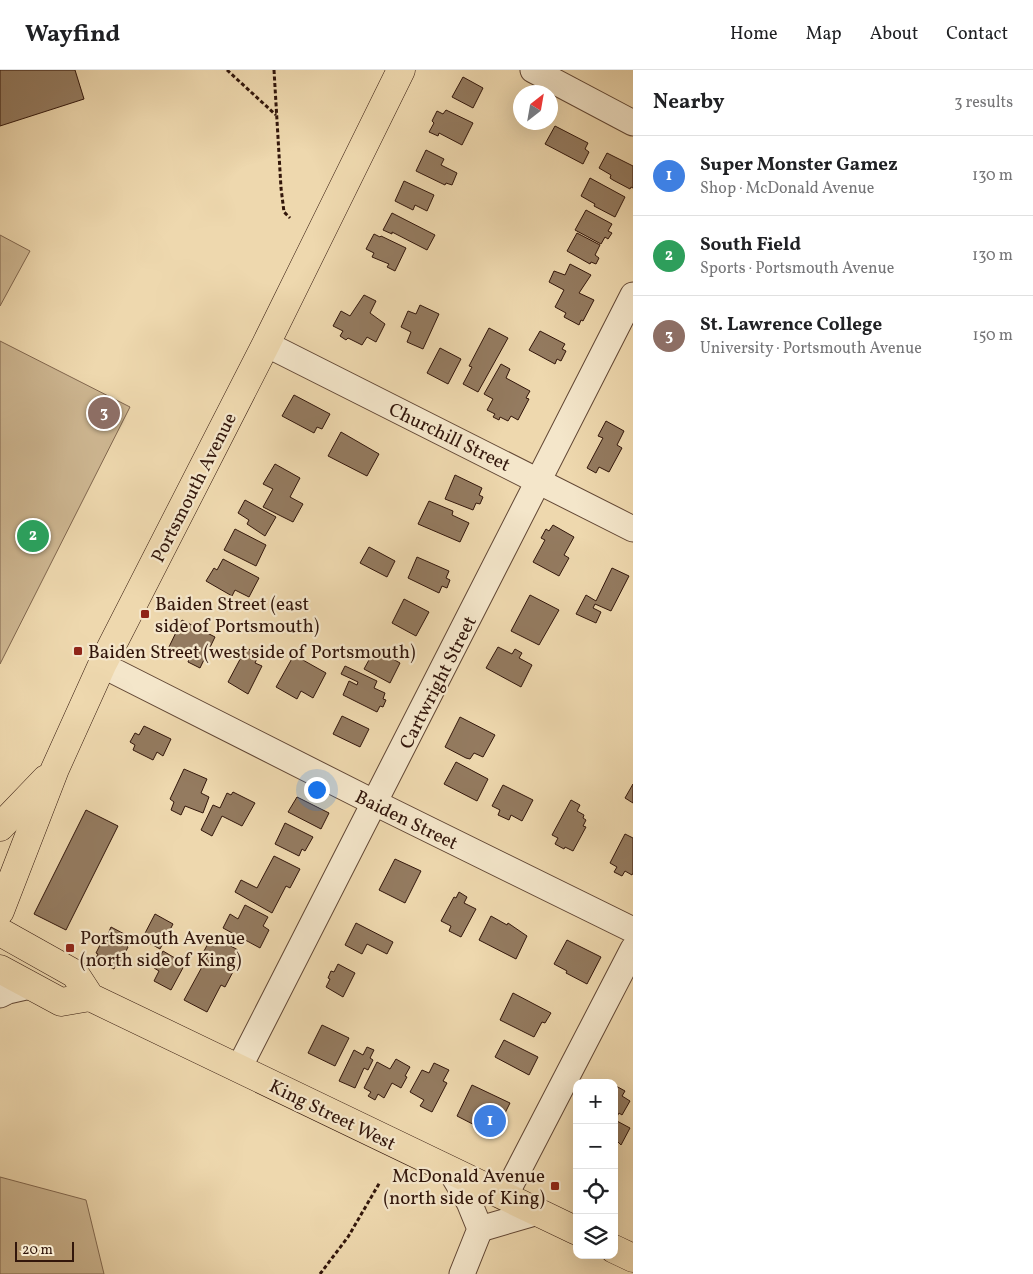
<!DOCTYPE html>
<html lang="en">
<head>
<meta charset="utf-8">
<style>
  :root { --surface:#fff; --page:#f6f6f6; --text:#202124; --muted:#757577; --line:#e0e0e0; --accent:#7c3aed }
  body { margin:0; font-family:Vollkorn,serif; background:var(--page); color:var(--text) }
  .controls { position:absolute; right:15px; bottom:15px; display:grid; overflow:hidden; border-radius:10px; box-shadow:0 5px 20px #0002 }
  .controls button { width:45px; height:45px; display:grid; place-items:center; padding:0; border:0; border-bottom:1px solid var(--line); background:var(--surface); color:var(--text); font:25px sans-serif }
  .compass { position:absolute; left:513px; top:15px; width:45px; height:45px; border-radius:50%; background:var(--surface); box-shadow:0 5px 20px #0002; rotate:31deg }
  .scale { position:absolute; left:15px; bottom:12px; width:59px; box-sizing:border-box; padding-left:5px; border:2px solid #32160b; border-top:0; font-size:14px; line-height:18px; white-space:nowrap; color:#32160b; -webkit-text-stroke:4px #f4e6ca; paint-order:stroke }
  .you { position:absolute; left:316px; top:719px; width:18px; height:18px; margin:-12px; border:4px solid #fff; border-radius:50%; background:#1a73e8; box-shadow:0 0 0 8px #1a73e833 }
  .badge { display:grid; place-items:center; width:32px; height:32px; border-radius:50%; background:var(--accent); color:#fff; font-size:16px; font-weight:700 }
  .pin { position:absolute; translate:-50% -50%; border:2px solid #fff; box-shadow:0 1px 5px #0006 }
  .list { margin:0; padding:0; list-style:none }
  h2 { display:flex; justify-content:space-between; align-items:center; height:65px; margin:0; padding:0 20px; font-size:21px }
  h2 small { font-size:16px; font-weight:400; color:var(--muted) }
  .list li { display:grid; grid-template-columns:32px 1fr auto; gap:15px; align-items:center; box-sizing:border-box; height:80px; padding:0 20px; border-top:1px solid var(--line) }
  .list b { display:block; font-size:19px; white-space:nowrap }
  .list p { margin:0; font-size:16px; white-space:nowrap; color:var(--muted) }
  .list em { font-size:16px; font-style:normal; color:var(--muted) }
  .icon { flex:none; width:28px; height:28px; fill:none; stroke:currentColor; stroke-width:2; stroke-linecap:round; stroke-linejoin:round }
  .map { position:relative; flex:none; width:633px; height:1204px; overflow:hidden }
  header { display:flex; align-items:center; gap:30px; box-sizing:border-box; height:70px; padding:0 25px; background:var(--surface); border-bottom:1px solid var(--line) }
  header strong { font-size:24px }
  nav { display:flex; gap:28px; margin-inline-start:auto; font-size:18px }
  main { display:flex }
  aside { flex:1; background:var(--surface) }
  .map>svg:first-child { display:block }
  .green { fill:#ceb792; stroke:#80664e }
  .building { fill:#947b60; stroke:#32160b }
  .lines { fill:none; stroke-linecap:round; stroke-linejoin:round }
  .minor-casing { stroke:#614634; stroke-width:27 }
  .major-casing { stroke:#32160b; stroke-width:29 }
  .path { stroke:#32160b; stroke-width:3; stroke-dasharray:4 2.5; stroke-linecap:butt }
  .minor { stroke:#f4e6ca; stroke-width:25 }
  .major { stroke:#eed8ae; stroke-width:28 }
  .poi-dot { fill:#8f2418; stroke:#f4e6ca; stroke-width:2 }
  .labels { text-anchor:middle; stroke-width:4.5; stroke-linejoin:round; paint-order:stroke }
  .street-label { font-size:19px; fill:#32160b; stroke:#f4e6ca }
  .poi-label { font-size:19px; fill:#32160b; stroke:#f4e6ca; text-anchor:start }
</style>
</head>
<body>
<header>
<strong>Wayfind</strong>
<nav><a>Home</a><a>Map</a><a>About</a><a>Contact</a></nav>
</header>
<main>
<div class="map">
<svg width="633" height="1204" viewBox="0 0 633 1204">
  <rect width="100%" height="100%" fill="#eed8ae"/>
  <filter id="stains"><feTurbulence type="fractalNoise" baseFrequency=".004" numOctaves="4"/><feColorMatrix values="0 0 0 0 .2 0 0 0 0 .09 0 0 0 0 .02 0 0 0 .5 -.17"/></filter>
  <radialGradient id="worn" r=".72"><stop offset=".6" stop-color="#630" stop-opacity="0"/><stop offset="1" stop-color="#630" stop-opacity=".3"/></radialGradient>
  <g class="green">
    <path d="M0,165L30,181L0,236Z"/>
    <path d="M0,271L130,337L0,594Z"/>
    <path d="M0,1107L86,1130L104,1204H0Z"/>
  </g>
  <g class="building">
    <path d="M0,0H75L84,29L0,56Z"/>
    <path d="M463,7L483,18L473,38L452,27Z"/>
    <path d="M446,40L473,53L462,75L439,63L438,66L429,62L434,53L432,51L437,41L443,44Z"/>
    <path d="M555,56L588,73L585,79L589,82L583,94L545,74Z"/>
    <path d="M426,80L444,89L441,95L457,103L452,115L446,113L445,115L416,101Z"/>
    <path d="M607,83L633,96V118L631,117L630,119L613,110L610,108L611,105L599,98Z"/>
    <path d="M590,108L625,127L615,147L594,136L595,134L581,126Z"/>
    <path d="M404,111L434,125L427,141L415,135L413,140L395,131Z"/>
    <path d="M586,140L612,154L608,161L612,163L608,169L605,167L601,174L575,160Z"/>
    <path d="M392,143L435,165L427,180L392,162V164L383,160Z"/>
    <path d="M577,163L600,175L595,185L599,188L596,194L591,192L590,194L567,181Z"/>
    <path d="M374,164L380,167L381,166L406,178L395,201L387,197L389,194L372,187L374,183L366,179Z"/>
    <path d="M570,194L591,205L579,223L594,230L583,251L581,250L579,255L564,247L566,243L555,237L564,220L549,212L554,201L565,205Z"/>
    <path d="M364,225L376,231L370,243L385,254L376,272L367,267L362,275L348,268L346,270L340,266L343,261L333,256L341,241L350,246Z"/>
    <path d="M420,235L439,244L423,279L407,272L411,262L401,257L408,241L416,244Z"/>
    <path d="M489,258L508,268L478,322L463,314L472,297L469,296Z"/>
    <path d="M540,261L565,274L562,279L566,281L561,291L557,289L555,294L529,280Z"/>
    <path d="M440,278L461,289L448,314L427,303Z"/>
    <path d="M501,294L510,299L506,308L530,321L526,328L529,329L518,350L511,346L508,351L500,347L499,350L493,347L495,344L487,340L493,329L484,324Z"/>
    <path d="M294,325L330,344L322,359L317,357L314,363L282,346Z"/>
    <path d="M606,351L624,361L617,375L622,378L609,402L599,397L596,403L587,398L603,368L598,366Z"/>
    <path d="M341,362L379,384L367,406L328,386Z"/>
    <path d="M275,394L300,408L290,427L303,434L293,452L263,437L273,419L263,414Z"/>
    <path d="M455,405L482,418L479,425L483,427L480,434L476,433L473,440L445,429Z"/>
    <path d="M245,430L276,447L265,466L247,454L249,450L238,443Z"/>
    <path d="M429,431L453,441L452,445L469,453L460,472L418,454Z"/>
    <path d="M553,455L574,467L564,485L569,488L559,506L533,492L545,470L541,468L546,459L549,461Z"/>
    <path d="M235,459L266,475L256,496L224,480Z"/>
    <path d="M369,477L395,491L387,507L360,493Z"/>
    <path d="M417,487L449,501L446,508L450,510L447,518L442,516L439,523L408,508Z"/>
    <path d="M223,489L259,508L249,527L235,520L232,526L206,511L214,498L217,500Z"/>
    <path d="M612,498L629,506L611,541L595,534L593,538L601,542L596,553L576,544L586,525L596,531Z"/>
    <path d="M530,525L559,540L539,575L511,561Z"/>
    <path d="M404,529L429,542L416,566L392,553Z"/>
    <path d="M182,550L215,567L200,598L188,592L189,589L168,579Z"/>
    <path d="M498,577L512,584L515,579L522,583L519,588L532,595L521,617L486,598Z"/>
    <path d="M246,578L259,584L255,593L262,596L248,624L228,612Z"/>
    <path d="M375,579L400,593L390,613L364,599Z"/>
    <path d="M294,585L326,603L313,628L301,621L297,629L276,617Z"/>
    <path d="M345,596L377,611L374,618L385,623L383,629L386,630L383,637L380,636L377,642L343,625L349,611L357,615L358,612L341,604Z"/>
    <path d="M342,646L369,659L360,677L333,664Z"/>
    <path d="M460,647L495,665L483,687L474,683L470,689L466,688L445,677Z"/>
    <path d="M144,656L171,669L163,686L157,682L153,690L133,680L135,675L130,672L135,663L139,665Z"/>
    <path d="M456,692L488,709L477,731L444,714Z"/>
    <path d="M184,699L207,709L201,723L209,727L203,743L185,736L181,745L171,740L174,732L170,729Z"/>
    <path d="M633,714V733L625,728Z"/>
    <path d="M503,715L533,730L522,751L511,745L509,750L498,745L500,740L492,736Z"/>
    <path d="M233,722L255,733L242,756L222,746L212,766L201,760L213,735L220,738L227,723L231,725Z"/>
    <path d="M297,727L329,743L321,759L288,742Z"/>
    <path d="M571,730L580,735L577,741L584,745L583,748L586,750L583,756L586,757L573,781L565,777L564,779L555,774L558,768L552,765Z"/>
    <path d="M86,740L118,756L66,860L34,844Z"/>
    <path d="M285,753L313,767L305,781L302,779L299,786L275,774Z"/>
    <path d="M625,764L633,768V803L632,805L625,801L622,806L614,802L617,797L610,793Z"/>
    <path d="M274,786L300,799L290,818L286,816L272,843L235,822L241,810L257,818Z"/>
    <path d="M395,789L421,801L405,833L379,820Z"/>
    <path d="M459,822L467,827L464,833L476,839L461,867L449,861L451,856L441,851L454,827L456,828Z"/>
    <path d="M245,835L268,847L263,856L269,860L260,878L223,858L230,844L238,849Z"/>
    <path d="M155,844L173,854L160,879L142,869Z"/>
    <path d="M491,846L507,855L508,853L527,866L516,889L479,870Z"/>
    <path d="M356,853L393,872L387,884L367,874L362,884L345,875Z"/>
    <path d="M111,857L130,867L126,875L128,877L119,895L116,894L114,899L95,890L98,884L96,883L105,865L107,866Z"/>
    <path d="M212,866L238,880L231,893L236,896L225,917L221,915L207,942L184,930L209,884L204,881Z"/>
    <path d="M567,870L601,887L587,914L566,903L567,901L554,894Z"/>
    <path d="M163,881L185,894L171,920L154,911L159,901L154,898Z"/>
    <path d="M338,894L355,903L343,927L326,917L330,909L328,908L331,901L334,902Z"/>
    <path d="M513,923L551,943L545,953L542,952L534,967L500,950Z"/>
    <path d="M322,955L349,968L335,996L308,983Z"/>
    <path d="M504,970L538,987L529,1005L495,987Z"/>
    <path d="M367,977L374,980L370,988L373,990L368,1000L364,998L355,1018L339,1011L354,980L363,985Z"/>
    <path d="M396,989L410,997L405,1006L407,1007L401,1018L392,1013L384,1028L378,1024L375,1030L368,1026L371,1022L364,1018L377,992L390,999Z"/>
    <path d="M434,993L449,1000L443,1011L447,1013L432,1042L420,1036L424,1030L410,1022L422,1000L429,1003Z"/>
    <path d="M472,1015L510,1033L494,1065L457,1046Z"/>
    <path d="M616,1016L625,1021L622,1026L630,1031L622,1045L619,1043L615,1050L630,1058L621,1075L618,1072L614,1079V1020Z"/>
  </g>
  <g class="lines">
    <g class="minor-casing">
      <g id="minor">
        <path d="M533,0L633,53"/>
        <path d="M266,274L633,459"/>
        <path d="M102,595L375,733L633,860"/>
        <path d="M0,925L8,921L30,916"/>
        <path d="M239,998L633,225"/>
        <path d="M450,1100L469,1132L480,1159L462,1204"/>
        <path d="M505,1126L633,879"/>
        <path d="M480,1159L538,1142"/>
      </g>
    </g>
    <g class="major-casing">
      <g id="major">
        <path d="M0,757L46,709"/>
        <path d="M0,841L55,699L102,595L266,274L401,0"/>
        <path d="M0,862L75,904L90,927L577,1161"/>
        <path d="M0,899L61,932L90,927"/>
        <path d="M614,1179L633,1188"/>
      </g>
    </g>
    <g class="path">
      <path d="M227,0L276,45"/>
      <path d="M274,0L281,118L284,142L290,148"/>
      <path d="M320,1204L348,1167L380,1112"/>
    </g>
    <use href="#minor" class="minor"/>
    <use href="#major" class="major"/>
  </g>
  <g class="poi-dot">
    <rect x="140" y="539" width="10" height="10" rx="2.5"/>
    <rect x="73" y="576" width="10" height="10" rx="2.5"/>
    <rect x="65" y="873" width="10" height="10" rx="2.5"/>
    <rect x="550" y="1111" width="10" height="10" rx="2.5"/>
  </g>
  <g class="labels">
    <g class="street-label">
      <text transform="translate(450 366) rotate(26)" y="7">Churchill Street</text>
      <text transform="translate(193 417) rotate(-63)" y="7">Portsmouth Avenue</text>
      <text transform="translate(437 612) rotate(-63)" y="7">Cartwright Street</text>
      <text transform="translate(407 749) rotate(26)" y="7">Baiden Street</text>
      <text transform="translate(333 1044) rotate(26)" y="7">King Street West</text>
    </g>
    <g class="poi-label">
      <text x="155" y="540">Baiden Street (east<tspan x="155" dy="22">side of Portsmouth)</tspan></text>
      <text x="88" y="588">Baiden Street (west side of Portsmouth)</text>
      <text x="80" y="874">Portsmouth Avenue<tspan x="80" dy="22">(north side of King)</tspan></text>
      <text x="545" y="1112" text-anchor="end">McDonald Avenue<tspan x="545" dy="22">(north side of King)</tspan></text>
    </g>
  </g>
  <rect width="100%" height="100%" filter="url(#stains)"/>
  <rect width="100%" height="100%" fill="url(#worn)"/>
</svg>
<div class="controls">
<button>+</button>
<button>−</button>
<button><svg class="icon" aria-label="locate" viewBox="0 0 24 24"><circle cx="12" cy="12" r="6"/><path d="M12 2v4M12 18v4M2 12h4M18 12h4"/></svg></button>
<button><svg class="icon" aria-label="layers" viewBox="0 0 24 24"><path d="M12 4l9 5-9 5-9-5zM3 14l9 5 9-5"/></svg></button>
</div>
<svg class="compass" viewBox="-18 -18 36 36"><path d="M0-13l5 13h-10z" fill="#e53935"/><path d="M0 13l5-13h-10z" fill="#757577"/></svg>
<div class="scale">20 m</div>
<div class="you"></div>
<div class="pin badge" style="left:490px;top:1051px;background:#3f7fe0">1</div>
<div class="pin badge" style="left:33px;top:466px;background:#2e9e5b">2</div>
<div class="pin badge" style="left:104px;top:343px;background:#8d6e63">3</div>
</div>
<aside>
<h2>Nearby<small>3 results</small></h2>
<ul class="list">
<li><span class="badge" style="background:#3f7fe0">1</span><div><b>Super Monster Gamez</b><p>Shop · McDonald Avenue</p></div><em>130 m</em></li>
<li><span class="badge" style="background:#2e9e5b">2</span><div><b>South Field</b><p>Sports · Portsmouth Avenue</p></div><em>130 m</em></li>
<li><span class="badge" style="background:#8d6e63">3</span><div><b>St. Lawrence College</b><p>University · Portsmouth Avenue</p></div><em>150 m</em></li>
</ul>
</aside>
</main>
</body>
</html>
